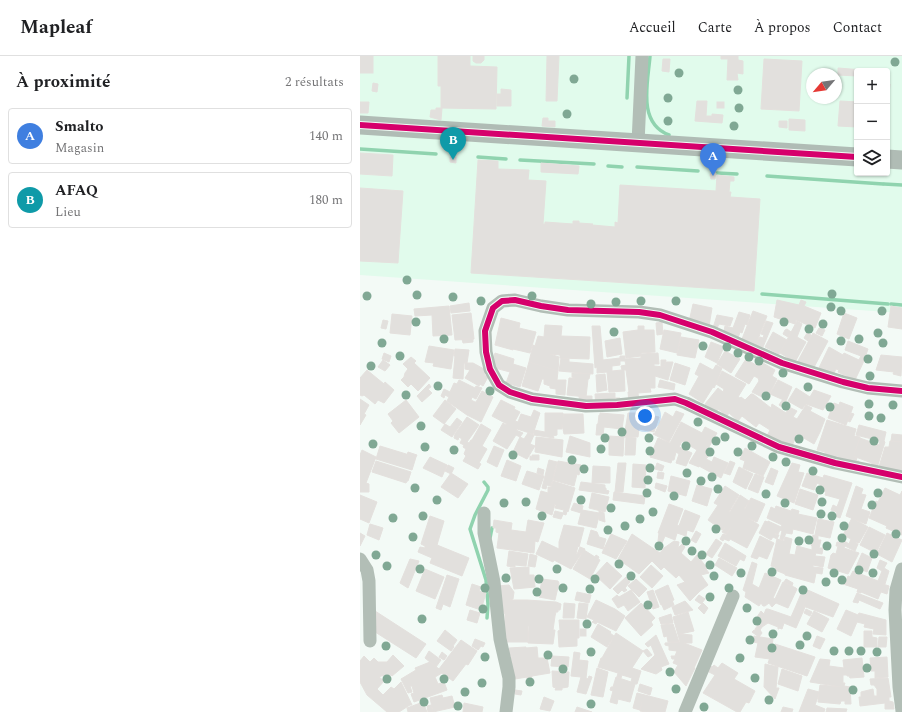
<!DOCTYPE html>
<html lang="fr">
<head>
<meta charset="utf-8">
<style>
  :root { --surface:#fff; --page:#f2f2f2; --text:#202124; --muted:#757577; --line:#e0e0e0; --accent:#5e6862 }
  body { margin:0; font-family:Spectral,serif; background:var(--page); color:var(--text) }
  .controls { position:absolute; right:12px; top:12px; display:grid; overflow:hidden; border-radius:4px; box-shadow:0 1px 3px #0004 }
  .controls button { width:36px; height:36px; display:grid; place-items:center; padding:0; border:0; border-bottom:1px solid var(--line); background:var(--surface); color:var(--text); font:20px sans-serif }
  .compass { position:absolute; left:446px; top:12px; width:36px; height:36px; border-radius:50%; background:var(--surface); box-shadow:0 1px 3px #0004; rotate:241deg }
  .you { position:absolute; left:285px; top:360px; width:14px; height:14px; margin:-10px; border:3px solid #fff; border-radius:50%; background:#1a73e8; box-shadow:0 0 0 6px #1a73e833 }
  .badge { display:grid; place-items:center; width:26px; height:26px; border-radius:50%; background:var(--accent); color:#fff; font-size:13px; font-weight:700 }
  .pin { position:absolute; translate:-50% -33px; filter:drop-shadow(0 1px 2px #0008) }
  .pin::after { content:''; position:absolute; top:21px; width:14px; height:12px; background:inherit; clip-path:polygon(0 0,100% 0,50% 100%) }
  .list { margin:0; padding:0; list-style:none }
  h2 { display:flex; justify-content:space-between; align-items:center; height:52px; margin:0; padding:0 16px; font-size:17px }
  h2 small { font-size:13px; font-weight:400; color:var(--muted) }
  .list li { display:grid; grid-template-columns:26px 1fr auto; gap:12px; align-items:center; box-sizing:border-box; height:56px; margin:0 8px 8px; padding:0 8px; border:1px solid var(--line); border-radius:4px }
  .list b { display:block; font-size:15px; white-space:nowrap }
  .list p { margin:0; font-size:13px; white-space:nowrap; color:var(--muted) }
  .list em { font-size:13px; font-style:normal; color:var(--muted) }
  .icon { flex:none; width:22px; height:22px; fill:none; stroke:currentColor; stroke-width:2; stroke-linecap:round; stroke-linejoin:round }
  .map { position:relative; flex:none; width:542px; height:656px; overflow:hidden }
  header { display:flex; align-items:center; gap:24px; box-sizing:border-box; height:56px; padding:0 20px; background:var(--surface); border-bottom:1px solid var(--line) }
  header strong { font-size:19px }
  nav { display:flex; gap:22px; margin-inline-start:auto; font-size:14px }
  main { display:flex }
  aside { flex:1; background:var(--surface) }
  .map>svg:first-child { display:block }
  .built { fill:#e1fbec; fill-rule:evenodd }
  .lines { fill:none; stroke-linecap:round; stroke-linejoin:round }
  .stream { stroke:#90d3af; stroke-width:3.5 }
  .building { fill:#e2e0dd; stroke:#e4e0dd }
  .street { stroke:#b2beb6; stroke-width:13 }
  .secondary { stroke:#b0bcb5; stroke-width:19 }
  .cycleway-casing { stroke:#f0fdf5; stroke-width:8 }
  .cycleway { stroke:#d6006c; stroke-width:6 }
  .tree { fill:#80a894 }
</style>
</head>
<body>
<header>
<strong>Mapleaf</strong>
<nav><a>Accueil</a><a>Carte</a><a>À propos</a><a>Contact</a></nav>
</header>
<main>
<aside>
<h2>À proximité<small>2 résultats</small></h2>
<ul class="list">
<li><span class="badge" style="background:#3f7fe0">A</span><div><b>Smalto</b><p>Magasin</p></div><em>140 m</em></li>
<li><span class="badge" style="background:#0f9aa8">B</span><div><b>AFAQ</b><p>Lieu</p></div><em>180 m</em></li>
</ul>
</aside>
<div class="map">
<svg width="542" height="656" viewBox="0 0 542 656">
  <rect width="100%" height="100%" fill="#f3faf6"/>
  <path class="built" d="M0,0H542V257L0,219ZM497,15H527V117H497ZM452,18H476V42H452Z"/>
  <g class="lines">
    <g class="stream">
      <path d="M290,0C288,26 277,67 309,79"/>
      <path d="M267,42L269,0"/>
      <path d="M0,93L76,98"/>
      <path d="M118,101L146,103"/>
      <path d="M160,104L234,108"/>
      <path d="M248,110L262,111"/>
      <path d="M277,111L338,115"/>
      <path d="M357,117L377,118"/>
      <path d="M407,120L523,128"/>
      <path d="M524,128L542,129"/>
      <path d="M402,238L528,248"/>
      <path d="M531,248L542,249"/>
      <path d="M124,426L128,431V434L115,459L110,473L126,524L128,548L127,562"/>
      <path d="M130,482L132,472"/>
    </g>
  </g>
  <g class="building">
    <rect x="0" y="0" width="13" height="17"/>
    <path d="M78,0H110V10L137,11L136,53L81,52V30H78Z"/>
    <path d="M113,0H124V4L121,7H116L113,5Z"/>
    <path d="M187,0H199L197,45H186Z"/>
    <path d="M361,0H378V4L383,5V18L377,17L378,24H367L368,3H361Z"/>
    <path d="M303,3H310L309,16L302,15Z"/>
    <path d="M404,3L442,5L439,55L401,53Z"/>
    <path d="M478,12L503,14V15H497V20L478,19Z"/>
    <path d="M13,27L18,28L17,36L12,35Z"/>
    <path d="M527,27L530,28L528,50L527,49Z"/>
    <path d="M141,33L151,34V50H137V38H141Z"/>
    <path d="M337,45H347L346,60H352V58L363,59L362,67L335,65Z"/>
    <path d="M480,45L497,46V71L478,70Z"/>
    <path d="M0,46H9L8,57H0Z"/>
    <rect x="357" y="46" width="7" height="6"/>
    <path d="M76,52H82L81,64L70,61L71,54H76Z"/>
    <path d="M183,62H188V65H195V71L182,70Z"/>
    <path d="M429,63L445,64V75L429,74Z"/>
    <path d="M419,65H427V72L419,71Z"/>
    <path d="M0,97L33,99L32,120L0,118Z"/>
    <path d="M90,101H96V107L90,106Z"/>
    <path d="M118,104L138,105V113L169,114L168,124L186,125L183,168H185V166L213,168V165H219V167L233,168L232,169L255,171V166L258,167L260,129L356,135L357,119L374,121V125H370L369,136H371L370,141L400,143L394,235L111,217Z"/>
    <path d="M181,107L219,110L218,118L181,116Z"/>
    <path d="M351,117H356L355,123H351L350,119Z"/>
    <path d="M0,132L43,135L38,207L0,205Z"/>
    <path d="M417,244L439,249L441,244L446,246L444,250L461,257L455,272L436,264L435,268L414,261Z"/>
    <path d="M109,247L110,255L91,257L90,250Z"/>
    <path d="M333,248L352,252L349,270L329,266Z"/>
    <path d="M89,250L92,279L73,280L72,259L55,260L54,253Z"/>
    <path d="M531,250L542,252V273L528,271Z"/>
    <path d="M393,255L407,260L397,286L400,281L403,282L404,279L401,278L406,265L413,267L403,291L382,283Z"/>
    <path d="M379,256L390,259L387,269L385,268L382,277L380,276L378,282L364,275L365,270L373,272Z"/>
    <path d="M111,257L114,283L95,284L92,259Z"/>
    <path d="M484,257L497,262L489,283L477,278Z"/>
    <path d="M32,258L52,260L50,279L30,277Z"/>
    <path d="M357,259L373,262L370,270L359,268L356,274L353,272Z"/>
    <path d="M141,262L160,267L159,272L176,276L170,297L153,293V294L135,289Z"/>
    <path d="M23,264L28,265L26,273L21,272Z"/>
    <path d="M437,265L442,268L437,281L446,286L435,306L420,297Z"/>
    <path d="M302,266L303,278L297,279L296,267Z"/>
    <path d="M185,269L202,270L201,280L230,281L229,303L200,302V299L190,298L199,301L198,315L169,306L173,289L175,290L178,280L184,281Z"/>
    <path d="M232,270H240L243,304L260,302V309L252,310V315L262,314L261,310L266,309L265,305H260V300H265V303L281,302V298L298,297L299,308H294V310L304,311L306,306H313L308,324L295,320V332H290L291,336L278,337L279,345L269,346L268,336H269L266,314H264L265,335L249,336L247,316L237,317V311L235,312Z"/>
    <path d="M278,270H284V274H294L295,296L281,297V300L266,302L263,276L278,274Z"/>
    <path d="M459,272L465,274L462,280L456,277Z"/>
    <path d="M427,273L431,276L428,281L423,278L425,274Z"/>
    <path d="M304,274L321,277L317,297L300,293Z"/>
    <path d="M413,276L427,284L419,298L405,291Z"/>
    <path d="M447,277L451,279L448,285L444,282Z"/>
    <path d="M453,277L468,285L453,313L438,305Z"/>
    <path d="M321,281L339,284L335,302L317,299Z"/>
    <path d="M260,282L262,298L247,301L245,285Z"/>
    <path d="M102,283H113V286L103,287Z"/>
    <path d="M488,285L508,293L503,307L495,324L478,316L479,314L476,313L472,321L458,314L469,291L483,299L484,297L499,304L501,300L485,294Z"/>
    <path d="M351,286L364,291L357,307L345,301Z"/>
    <path d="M69,290L94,294L91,313L73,310L74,307L65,306Z"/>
    <path d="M95,293L109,294L107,307H104L103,323L93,322L95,300H94Z"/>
    <path d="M365,295L380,303L371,317L357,308Z"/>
    <path d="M24,297L31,300L29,306L22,303Z"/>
    <path d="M135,297L154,303L153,308L166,312L160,331L146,327L150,316L131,311Z"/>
    <path d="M521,299L542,301L541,320L533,318L534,316L516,314Z"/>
    <path d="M51,301L56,305L54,307L70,322L58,335L51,328L48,331L41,324L44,321L45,317L48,313L43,308Z"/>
    <path d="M201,302L209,303V306L233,308V318L199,315Z"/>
    <path d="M386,303L396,309L398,306L402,309L403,307L415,314L412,320L417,323L410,337L405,335L402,341L392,336L399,325L398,322L394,320L389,328L375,320Z"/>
    <path d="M23,304L30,309L25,315L18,311Z"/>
    <path d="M301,304H306L304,311L301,310Z"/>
    <path d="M169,306L198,315L197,324H206L205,339L196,338V333L190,332V330L184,328V323H182L178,335L162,330Z"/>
    <path d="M105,307H113L124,313L123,314L126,316L124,319L128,321L123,330L120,328L119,330L105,322L110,314L105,313Z"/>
    <path d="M315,307L330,312L325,329L310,324Z"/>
    <path d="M340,307L353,314L356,309L362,312L355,330L354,332L353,331L343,347L329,338L339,320L335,318Z"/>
    <path d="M7,314L24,328L25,326L34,334L24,347L18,344L15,348L4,339L2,340L0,339V322Z"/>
    <path d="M362,315L386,328L378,341L380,342L381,341L385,344L391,338H393L411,352L412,348L426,357L429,351L437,355L433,361L437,363L446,349L452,352L450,355L465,363L460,376L454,388L437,378L432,390L407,380L410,374L399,367L396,371L382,360L378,365L369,357L367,360L358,353L354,359L350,352L345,348L358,332L363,336L364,333L356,328Z"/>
    <path d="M212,317L230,318L229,323H228L226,341L207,339L209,322H215L212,321Z"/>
    <path d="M245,318L247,334L237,336L236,319Z"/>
    <path d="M99,324L115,332L116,330L122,332L116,343L112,341L111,344L115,346H116L122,335L133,341L121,366L107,359L87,345L89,341L85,339L84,342L81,340L84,333L90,336L94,327L97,328Z"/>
    <path d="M300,324L315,328L314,334L298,331Z"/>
    <path d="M418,324L432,331L426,345L410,338Z"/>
    <path d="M69,328L71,331L68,333L72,337L62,346L57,340Z"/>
    <path d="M436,332L450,341L454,334L471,340L463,354L446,348L442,353L428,345Z"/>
    <path d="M255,337V342H260V347L236,350L235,338Z"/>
    <path d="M219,340H232V348L220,349Z"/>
    <path d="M0,343L9,349L4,358L6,359L0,369Z"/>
    <path d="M423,343L426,345L422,351L419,349Z"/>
    <path d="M46,344L59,361L39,377L31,367L33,365L28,358Z"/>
    <path d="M85,344L96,353L84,368L73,360Z"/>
    <path d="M141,344L155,351L154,353L160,356L155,365L158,366L161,358L171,361L174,354L180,357L173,378L157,373L156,374L163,377L160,381L156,379L147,393L133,385L143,367L146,369L147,368L132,360Z"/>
    <path d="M480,346L493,351L486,369L468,362L474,347L479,349Z"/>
    <path d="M316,355L324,358L309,386L293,378L295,377L305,356L313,361Z"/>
    <path d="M185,357H203L204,361V358H223L224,377L204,378L202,368V373H197V379L193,380L194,382L174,379V374L185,376Z"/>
    <path d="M240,357L264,359L262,373L244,371L243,379H236L237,368H238L239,359H240Z"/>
    <path d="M268,357H280L299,361L294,376L279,373L278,381H264Z"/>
    <path d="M491,357L494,358L490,366L488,365Z"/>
    <path d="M107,361L119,369L107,386L109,387L111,384H112L121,368L131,374L122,390L127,393L119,407L121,408L118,413L103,405L106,400L104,398L106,393L103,391L104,389L100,387L102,383L99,381L98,384L94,382L95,378Z"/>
    <path d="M97,362L102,366L92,381L81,374L85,368L90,371Z"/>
    <path d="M467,364L496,373L494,380L500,381L494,398L500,382L519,389L520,385L496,379L499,369L526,376L524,385L525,386L517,412L511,410L512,407L493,400L497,402L496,405H499L497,412L465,397V396L457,394Z"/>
    <path d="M321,366L342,377L345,371L357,377L345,398L349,400L346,403L352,406L354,401L368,407L361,422L339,410V411L329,407L337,394L322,385L319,391L332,397L326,410L316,407L319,398L316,396L314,404H312L311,407L290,401L298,382L310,387Z"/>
    <path d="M168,377L174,379L170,388L175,390L167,403L153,396L160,381L164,383Z"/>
    <path d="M532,378L542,379V386L531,385Z"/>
    <path d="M210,380L230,387V401L206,396Z"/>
    <path d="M249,380L264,381L263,400L249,399Z"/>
    <path d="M176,381L203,384L202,401L175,396Z"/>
    <path d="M266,381L276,382L275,399H265Z"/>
    <path d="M530,385L542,386V420L518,414L525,391H529Z"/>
    <path d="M20,390L56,401L52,414L16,403Z"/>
    <path d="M134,390L144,394L137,411L127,406Z"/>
    <path d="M385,392L410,406L403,420L383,412L385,405L380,403Z"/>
    <path d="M2,394L16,401L6,427L9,428V436H0V399Z"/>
    <path d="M48,396L57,399L56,401L47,399Z"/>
    <path d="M172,399H179V404H170V400L172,401Z"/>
    <path d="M70,401L87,409L82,421L63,412Z"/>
    <path d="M147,404L161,410L156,425L141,420Z"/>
    <path d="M189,404L197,406L191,430L187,429L186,433L182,432Z"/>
    <path d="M16,405L51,416L48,425H47L46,427L12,416Z"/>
    <path d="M198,405L221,409L219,419L217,418L214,430L193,424Z"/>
    <path d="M370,405L375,407L370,419L364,417Z"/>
    <path d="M258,407H266L263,436H255Z"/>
    <path d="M297,407L304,410L302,415L295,413Z"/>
    <path d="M432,407L440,409L438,416L444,417L434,447L417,440Z"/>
    <path d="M273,408L286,409L285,432L272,431Z"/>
    <path d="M88,409L94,412L91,418L85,415Z"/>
    <path d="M233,410L250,411V427H232Z"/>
    <path d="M379,411L393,418L386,433L373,426Z"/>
    <path d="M178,412L184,414L183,419L177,417Z"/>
    <path d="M411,412L418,415L413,429L405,426Z"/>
    <path d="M167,415L184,420L179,434L162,428Z"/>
    <path d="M298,416L304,417L303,423L297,422Z"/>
    <path d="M91,417L108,428L98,442L81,431Z"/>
    <path d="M447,417L463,422L464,419L492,427L480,462L475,460L477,456L471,454L473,449L477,451L480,443L465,439L466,436L459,434L461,429L457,427L454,434L442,430Z"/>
    <path d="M395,418L404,421L398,437L388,433Z"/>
    <path d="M311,420L330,425L326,440L308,435Z"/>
    <path d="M193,425L215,432L208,456L207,455L206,459L203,458L201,463L193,461L195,455L203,457L204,454L195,452L196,449L195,448L192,459L176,453L181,435L188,437V431H191Z"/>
    <path d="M221,426L245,429V432H246V434L249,435L248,438L219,434Z"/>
    <path d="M296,427L307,430L305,436L295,432Z"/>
    <path d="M337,429L352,433L347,450L332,445Z"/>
    <path d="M365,430L379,439L369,456H370L380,439L389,445L384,453H385L391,442L405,448L397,466L388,462L399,469L387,492L370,483L369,485L364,483L363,485L360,483L363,478L366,479L371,471L366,478L362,476L365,471L362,474L348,464L358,449L354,447Z"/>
    <path d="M496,430L503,433L501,438L506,439L501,453L510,456L506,468L486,460Z"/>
    <path d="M525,432L540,439L542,435V479L526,472L527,470L509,462L516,445L518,446Z"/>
    <path d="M440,433L458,439L453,454L435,448Z"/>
    <path d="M254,436L285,440L284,448L253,444Z"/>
    <path d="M232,437L249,441L245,456L229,452Z"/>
    <path d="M0,439L17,446L9,467L0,463Z"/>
    <path d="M214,447L223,450L222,454L239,457V455L244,457L245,466L239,464V460L236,472L218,468L221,457L211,454Z"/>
    <path d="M309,448L323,453L317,469L319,470L325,454L340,460L333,476L327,474L326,480L317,477L315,484L305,480L302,487L298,485L299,477H298Z"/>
    <path d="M416,450L431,455L432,453L439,455L438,458L457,462L453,478L433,473L432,478L426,477L423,484L420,483L422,475L420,474L418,478L415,477V478L419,479L417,483L413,481L411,484L399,477L405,465L408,466V465L421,471L422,469L407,462L411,451L415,453Z"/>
    <path d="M70,460L84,465L77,489L109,502L102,520L70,507L72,502L58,496L60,491L65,492V490L61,488Z"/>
    <path d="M492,462L508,471L499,487L496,486V487L498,488L495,495L485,490L484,492L499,497L488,518L468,512L471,499L473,497L476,498L478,490H476L477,486L482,487L483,484L489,488L491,483L483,479Z"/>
    <path d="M458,463L474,466L470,482L455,479Z"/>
    <path d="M134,464L152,467L151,474L166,476L168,464L184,467L178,486L175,485L174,497L137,492L139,477L136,476V472H133Z"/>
    <path d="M10,468L23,472L19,484L7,479Z"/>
    <path d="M204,469L224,472L219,491L218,490L216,498H217L218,496L221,498L211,513L194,504L193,506L176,498L182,485L199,493V486Z"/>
    <path d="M509,471L525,479L516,497L500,489Z"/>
    <path d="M231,474L237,476L239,481L246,483L243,493L227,488Z"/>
    <path d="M336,475L341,478L336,487L331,484Z"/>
    <path d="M0,477L5,480L0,490Z"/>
    <path d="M527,477L542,484L532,506L517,498Z"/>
    <path d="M251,478L267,485L259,498L249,494L250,492L246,491L244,495L245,498L242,497Z"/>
    <path d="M272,478L300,497L304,492L314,485L319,486L318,491H319L322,488L325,491L321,497L331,506L337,499L347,512L346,513L349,517L341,519L348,529L340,535L330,545L317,529L325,526L319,519L316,522L304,511L301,514L292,505L279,518L258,503Z"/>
    <path d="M453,479L458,480V484H461L459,492H463L462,498L456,497L455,500L465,501L463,511L453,509V511L463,512L462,518L456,517L454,527L425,519V518L415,514V511L411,510L417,483L424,485L425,481L432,483L429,498L435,499L437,490L452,494V490L451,489Z"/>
    <path d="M400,480L414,487L407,503L399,500L397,503L391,501Z"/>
    <path d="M356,483L362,487L352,502L346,498Z"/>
    <path d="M365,487L386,500L384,505L380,503L376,510L358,500Z"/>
    <path d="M220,491L225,493L222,498L218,496Z"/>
    <path d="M246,491L250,492L249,494L259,498L256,503L245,498L244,495Z"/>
    <path d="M224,494L235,501L236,499L239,501L238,503L240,504L230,523L213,513Z"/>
    <path d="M149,495L168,498L166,510L155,509V511L147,510Z"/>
    <path d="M502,497L512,502L507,516L496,511Z"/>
    <path d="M170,498L177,500L175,511L168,510Z"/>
    <path d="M359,502L377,512L372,520L355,509Z"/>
    <path d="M50,503L59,505L48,532L40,527Z"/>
    <path d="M520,504L527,507L524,512L529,515L525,528H523L529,530L527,538L521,536L522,533L518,543L501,536V537L497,536L498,533L483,528L485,524L486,525L488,520L490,521L493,515L518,525L522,515L517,512Z"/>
    <path d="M247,506L262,520L250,533L235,519Z"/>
    <path d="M392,506L397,508L392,528L399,532L405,517L421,524L413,542L415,543L423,526L436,532L437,533L428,552L416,547L412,551L409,547L405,550H403L401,547L403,544L399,550L385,541L386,536L383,534Z"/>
    <path d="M291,509L303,520L292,532L280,521Z"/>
    <path d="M169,511V519H174L175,531L154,533L150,512Z"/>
    <path d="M65,513L84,521L75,543L56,535Z"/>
    <path d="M87,519L99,523L90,551L83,548L81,554L76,552Z"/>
    <path d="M266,521L270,526L265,532L267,534L264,536L262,534L258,538L253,533Z"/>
    <path d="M182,523L198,525L199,527L195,544L179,541Z"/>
    <path d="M276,523L287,533L279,541L268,530Z"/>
    <path d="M426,523L433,527L432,530L424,526Z"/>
    <path d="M112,528L121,531L119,535L126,537L121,554L106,549Z"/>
    <path d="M149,529L154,536L153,543L150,544H167L196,546L201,548L200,554H198V556H196L195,560L193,574H195L193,588L168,587L169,570H168V586H146L140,565H145V558L143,555L138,530Z"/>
    <path d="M308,529L314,544L301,549L295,535Z"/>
    <path d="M443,533L450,535L443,550L445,551L443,556L435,552Z"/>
    <path d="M271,534L280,546L268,555L264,549L258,552L252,543L257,539L259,541Z"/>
    <path d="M293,534L299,551L293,553L287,536Z"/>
    <path d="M450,535L479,548L473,561L443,550Z"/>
    <path d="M217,536L231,539L229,547L215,544Z"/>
    <path d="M497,537L523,547L520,553L499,544L498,547L493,546Z"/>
    <path d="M339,539L345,543L342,547L341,548L335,544Z"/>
    <path d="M236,544L255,553L265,560L256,575L237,566L236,568L232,566L234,564L227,561Z"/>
    <path d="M312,544L314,549L304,554L302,549Z"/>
    <path d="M325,545L333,554L315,559L312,551Z"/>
    <path d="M204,547L215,548L214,562H203Z"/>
    <path d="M219,547L228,548L226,563L217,562Z"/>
    <path d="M281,547L295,562L291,566L293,569L281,580L265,562Z"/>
    <path d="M343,547L348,552L344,558L338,552Z"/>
    <path d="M435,552L443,556L436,572L424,567L422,573L419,572V573H418V571L408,567L402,571L400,574L402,577L399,581L392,576L394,574L395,575V573L402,564L397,561L401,555L404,558L406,553H408L431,561Z"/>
    <path d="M12,553L66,588L56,602L12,574Z"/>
    <path d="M446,553L452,556L450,560L444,557Z"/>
    <path d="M110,554L120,557L117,567L107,564Z"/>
    <path d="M486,554L498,559L499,557L503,558L526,564V579L513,578L514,573L504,571L505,568L497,566L491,580L477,573Z"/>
    <path d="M454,555L469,563L462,576L447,568Z"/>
    <path d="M328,556L334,575L320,578L332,579V587H324L342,594L334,612H335L326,630L314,616L318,609L313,607L315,603H312L311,600H315L317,595L309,594V590L305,589V587L320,586L313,561Z"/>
    <path d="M311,558L313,567L301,568L299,562Z"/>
    <path d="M199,564H219V582H217V590L199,591L198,575L200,574Z"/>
    <path d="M238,568L251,576L250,577L254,580L247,591L231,581Z"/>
    <path d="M313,568L319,586H308L307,580L304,581L301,569Z"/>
    <rect x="220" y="573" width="6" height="7"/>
    <path d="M85,574L97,584L93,590L94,591L91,595L77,585Z"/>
    <path d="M504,575H512V581L517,582V591H504Z"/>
    <path d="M256,577L283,595L272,612L281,615L277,628H275L270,646L258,643L257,648L250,646L253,635L250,634L251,631H253L256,621L271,626L272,622L262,619L261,622L257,621L258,617L238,611L241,602H242Z"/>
    <path d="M296,579L309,608L301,611L302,614L296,618L281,613L295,599L291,589L288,591L285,588Z"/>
    <path d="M394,580L413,583L410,603L395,601L398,587L393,586Z"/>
    <path d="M457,580L465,583L460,593L453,590Z"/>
    <path d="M519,581H527L526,591H518Z"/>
    <path d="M115,583L125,587L123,591L121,590L118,594L112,590Z"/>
    <path d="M101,584L117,595L108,609L106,608L93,625L82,617L75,621L78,628L84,626L87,634L54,646L51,638L54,637L52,630H50L52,636L48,637L41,623L56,614L55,612L70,606L79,613Z"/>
    <path d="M415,588L455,601L447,620L408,607Z"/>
    <path d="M166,591V592L177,591L178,602H187L190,617L172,620V621L167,623V621L155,623L151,599L146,600L145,596L149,595V592Z"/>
    <path d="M287,593L292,599L288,601L283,595Z"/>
    <path d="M69,595L81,604L76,611L65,602Z"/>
    <path d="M82,596L87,600L84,604L79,601Z"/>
    <path d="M214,596L220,597L219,604L228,605L226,622L228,623L229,620L232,621L226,638L217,636L221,621L211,620Z"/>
    <path d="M33,599L44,610L32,620L31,619L21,620L19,621L24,625L17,633L23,639L31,631L34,633L41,626L52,649H50L39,656H27L7,639L0,626V605L4,600L10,606L14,602L18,606H27Z"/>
    <path d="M192,600L209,601L208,611L191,610Z"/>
    <path d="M527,601L528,621L515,622V615H511L510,602Z"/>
    <path d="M502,602L504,621L490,622L489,620H487V619H483V627H485L484,630L490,631L491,648H485V645H481L480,648L458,646L459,638L455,649L465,653L464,656H439L448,633L459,636L460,629L482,631L450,626L460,603L470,604L469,610L484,612L483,604Z"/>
    <path d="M362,607L378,617L374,623L395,635L389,647L386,646L380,656H377L343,637L355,619L347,615L349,609L352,611L354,609L358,612Z"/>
    <path d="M405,608L418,611L416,632H419L415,643L404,631Z"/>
    <path d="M237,612L248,616L243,641L231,639Z"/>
    <path d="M422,613L442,620L438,635L418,628Z"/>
    <path d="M192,615L209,616L208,631L202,632V634H195L196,632L193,631Z"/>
    <path d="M528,622L531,641H529V645L533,646L534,653H525V647L500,650L499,641H501V636L513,633L514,640H517V633L514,629H511L510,623Z"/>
    <path d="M280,628L292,632L290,639L278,635Z"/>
    <path d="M155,634L162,635L161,639L155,638Z"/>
    <path d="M277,637L308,645L305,656H286L280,655L282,646L280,654L273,652Z"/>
    <path d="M82,639L83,642L92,640L95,651L73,656L70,642Z"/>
    <path d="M184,641L194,645L190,655L180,653Z"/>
    <path d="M63,646L67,656H48L47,652Z"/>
    <path d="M104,647L123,651L122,656H103Z"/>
    <path d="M71,649L73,656H68L67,650Z"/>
    <path d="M217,651L232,656H215Z"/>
    <path d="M423,651L432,653H433L432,656H421Z"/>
    <path d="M467,652L487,653L486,656H466Z"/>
  </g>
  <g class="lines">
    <g class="street">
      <path d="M278,87L282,0"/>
      <path d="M542,335L508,332L483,326L422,307L352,276L300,259L279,256L208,254L181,250L155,244L142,245L133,252L125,275L126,296L130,313L139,329L150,336L172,343L226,350L257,349L315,343L326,347L419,391L475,407L542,421"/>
      <path d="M124,457V477L134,526L140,583L149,622V631L146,656"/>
      <path d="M0,503L7,514L9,525L10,585"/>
      <path d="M542,513L536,534L535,554L539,631L542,655"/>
      <path d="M325,656L373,540"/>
    </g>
    <g class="secondary">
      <path d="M0,69L497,101"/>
      <path d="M527,103L542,104"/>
    </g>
    <g class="cycleway-casing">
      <g id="cycleway">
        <path d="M0,69L497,101"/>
        <path d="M542,335L508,332L483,326L422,307L352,276L300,259L279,256L208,254L181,250L155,244L142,245L133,252L125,275L126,296L130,313L139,329L150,336L172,343L226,350L257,349L315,343L326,347L419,391L475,407L542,421"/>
      </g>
    </g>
    <use href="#cycleway" class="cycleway"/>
  </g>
  <g class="tree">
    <circle cx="535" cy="6" r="4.5"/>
    <circle cx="319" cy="17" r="4.5"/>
    <circle cx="214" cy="23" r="4.5"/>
    <circle cx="378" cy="34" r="4.5"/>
    <circle cx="308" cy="42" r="4.5"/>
    <circle cx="379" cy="52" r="4.5"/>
    <circle cx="207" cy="58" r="4.5"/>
    <circle cx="308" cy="65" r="4.5"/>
    <circle cx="374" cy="70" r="4.5"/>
    <circle cx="47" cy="224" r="4.5"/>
    <circle cx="472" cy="238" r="4.5"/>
    <circle cx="57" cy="239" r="4.5"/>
    <circle cx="7" cy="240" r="4.5"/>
    <circle cx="172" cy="240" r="4.5"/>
    <circle cx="93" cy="241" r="4.5"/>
    <circle cx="121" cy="245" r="4.5"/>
    <circle cx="281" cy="245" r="4.5"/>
    <circle cx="316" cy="245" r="4.5"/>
    <circle cx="256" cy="246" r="4.5"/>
    <circle cx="231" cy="248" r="4.5"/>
    <circle cx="471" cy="251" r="4.5"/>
    <circle cx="481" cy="255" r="4.5"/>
    <circle cx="522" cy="255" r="4.5"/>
    <circle cx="56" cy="266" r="4.5"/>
    <circle cx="424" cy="266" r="4.5"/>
    <circle cx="463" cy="268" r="4.5"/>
    <circle cx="449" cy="273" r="4.5"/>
    <circle cx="254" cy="276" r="4.5"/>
    <circle cx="518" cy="277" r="4.5"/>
    <circle cx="84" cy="283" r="4.5"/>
    <circle cx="499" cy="283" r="4.5"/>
    <circle cx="481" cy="285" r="4.5"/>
    <circle cx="22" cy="287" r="4.5"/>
    <circle cx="523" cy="287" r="4.5"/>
    <circle cx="343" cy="290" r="4.5"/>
    <circle cx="367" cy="291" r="4.5"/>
    <circle cx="378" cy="297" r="4.5"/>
    <circle cx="40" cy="300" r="4.5"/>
    <circle cx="389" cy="301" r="4.5"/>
    <circle cx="508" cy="303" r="4.5"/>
    <circle cx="399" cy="305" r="4.5"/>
    <circle cx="11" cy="310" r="4.5"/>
    <circle cx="423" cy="317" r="4.5"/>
    <circle cx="510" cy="320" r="4.5"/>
    <circle cx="78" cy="330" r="4.5"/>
    <circle cx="448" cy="331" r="4.5"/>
    <circle cx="130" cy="335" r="4.5"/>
    <circle cx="46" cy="339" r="4.5"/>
    <circle cx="406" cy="340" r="4.5"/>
    <circle cx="509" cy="348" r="4.5"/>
    <circle cx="533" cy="349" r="4.5"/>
    <circle cx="426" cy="350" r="4.5"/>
    <circle cx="470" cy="351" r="4.5"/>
    <circle cx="509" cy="360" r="4.5"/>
    <circle cx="521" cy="362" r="4.5"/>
    <circle cx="338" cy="366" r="4.5"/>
    <circle cx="61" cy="370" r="4.5"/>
    <circle cx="262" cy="376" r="4.5"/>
    <circle cx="365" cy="381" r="4.5"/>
    <circle cx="245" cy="382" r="4.5"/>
    <circle cx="289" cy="382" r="4.5"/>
    <circle cx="439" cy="383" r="4.5"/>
    <circle cx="356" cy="385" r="4.5"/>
    <circle cx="514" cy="385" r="4.5"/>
    <circle cx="13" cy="388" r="4.5"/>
    <circle cx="326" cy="390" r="4.5"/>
    <circle cx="392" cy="390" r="4.5"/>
    <circle cx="65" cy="391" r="4.5"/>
    <circle cx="241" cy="393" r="4.5"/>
    <circle cx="94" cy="394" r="4.5"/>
    <circle cx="290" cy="395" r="4.5"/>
    <circle cx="350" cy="396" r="4.5"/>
    <circle cx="378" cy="396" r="4.5"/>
    <circle cx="153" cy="399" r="4.5"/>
    <circle cx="413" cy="401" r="4.5"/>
    <circle cx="212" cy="404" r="4.5"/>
    <circle cx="426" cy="406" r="4.5"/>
    <circle cx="290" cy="412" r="4.5"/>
    <circle cx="224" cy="413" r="4.5"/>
    <circle cx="453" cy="415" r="4.5"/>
    <circle cx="327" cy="417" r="4.5"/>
    <circle cx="352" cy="421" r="4.5"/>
    <circle cx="288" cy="424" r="4.5"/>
    <circle cx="341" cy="425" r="4.5"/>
    <circle cx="55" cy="432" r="4.5"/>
    <circle cx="358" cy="433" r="4.5"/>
    <circle cx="460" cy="434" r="4.5"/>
    <circle cx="287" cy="437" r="4.5"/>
    <circle cx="518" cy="437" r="4.5"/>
    <circle cx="406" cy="438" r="4.5"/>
    <circle cx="314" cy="440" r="4.5"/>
    <circle cx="77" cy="444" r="4.5"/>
    <circle cx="221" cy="444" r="4.5"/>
    <circle cx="166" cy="446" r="4.5"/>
    <circle cx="462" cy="446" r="4.5"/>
    <circle cx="144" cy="447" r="4.5"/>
    <circle cx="425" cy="447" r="4.5"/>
    <circle cx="512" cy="449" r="4.5"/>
    <circle cx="251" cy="452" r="4.5"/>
    <circle cx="293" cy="456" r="4.5"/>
    <circle cx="461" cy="458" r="4.5"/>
    <circle cx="63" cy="460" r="4.5"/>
    <circle cx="182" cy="460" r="4.5"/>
    <circle cx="472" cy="460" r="4.5"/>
    <circle cx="33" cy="462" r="4.5"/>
    <circle cx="280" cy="463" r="4.5"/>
    <circle cx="265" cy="470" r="4.5"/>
    <circle cx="484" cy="470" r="4.5"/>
    <circle cx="356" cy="473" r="4.5"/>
    <circle cx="248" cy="474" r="4.5"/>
    <circle cx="536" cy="478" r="4.5"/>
    <circle cx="53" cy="481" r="4.5"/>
    <circle cx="482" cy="482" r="4.5"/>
    <circle cx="449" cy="484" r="4.5"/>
    <circle cx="326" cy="485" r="4.5"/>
    <circle cx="439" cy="485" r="4.5"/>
    <circle cx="299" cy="490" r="4.5"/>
    <circle cx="467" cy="490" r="4.5"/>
    <circle cx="332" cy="495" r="4.5"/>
    <circle cx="514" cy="498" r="4.5"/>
    <circle cx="16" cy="499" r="4.5"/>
    <circle cx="342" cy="499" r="4.5"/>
    <circle cx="259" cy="508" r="4.5"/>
    <circle cx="350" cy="509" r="4.5"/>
    <circle cx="27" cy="510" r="4.5"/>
    <circle cx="60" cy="513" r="4.5"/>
    <circle cx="197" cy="513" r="4.5"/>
    <circle cx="499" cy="514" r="4.5"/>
    <circle cx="412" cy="516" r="4.5"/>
    <circle cx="381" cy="517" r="4.5"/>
    <circle cx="474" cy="517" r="4.5"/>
    <circle cx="513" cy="517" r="4.5"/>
    <circle cx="271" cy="520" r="4.5"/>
    <circle cx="354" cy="520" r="4.5"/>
    <circle cx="146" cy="522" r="4.5"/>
    <circle cx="179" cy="523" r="4.5"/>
    <circle cx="235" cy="523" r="4.5"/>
    <circle cx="482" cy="524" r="4.5"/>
    <circle cx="466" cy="526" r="4.5"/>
    <circle cx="125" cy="532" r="4.5"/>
    <circle cx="203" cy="532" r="4.5"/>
    <circle cx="369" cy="532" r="4.5"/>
    <circle cx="230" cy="533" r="4.5"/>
    <circle cx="443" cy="534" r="4.5"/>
    <circle cx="177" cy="536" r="4.5"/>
    <circle cx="350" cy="541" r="4.5"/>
    <circle cx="288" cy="549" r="4.5"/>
    <circle cx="387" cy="552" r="4.5"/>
    <circle cx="123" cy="553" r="4.5"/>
    <circle cx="62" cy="563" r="4.5"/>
    <circle cx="397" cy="565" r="4.5"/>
    <circle cx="227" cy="568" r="4.5"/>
    <circle cx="413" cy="578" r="4.5"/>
    <circle cx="447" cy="580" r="4.5"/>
    <circle cx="390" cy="584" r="4.5"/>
    <circle cx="440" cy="589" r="4.5"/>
    <circle cx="26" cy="590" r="4.5"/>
    <circle cx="412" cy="592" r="4.5"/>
    <circle cx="474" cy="595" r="4.5"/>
    <circle cx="489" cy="595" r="4.5"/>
    <circle cx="501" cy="595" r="4.5"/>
    <circle cx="231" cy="596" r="4.5"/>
    <circle cx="517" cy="596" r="4.5"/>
    <circle cx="188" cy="599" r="4.5"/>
    <circle cx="125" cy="601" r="4.5"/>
    <circle cx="380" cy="602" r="4.5"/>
    <circle cx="507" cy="612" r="4.5"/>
    <circle cx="203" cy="613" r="4.5"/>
    <circle cx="310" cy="616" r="4.5"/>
    <circle cx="395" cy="622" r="4.5"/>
    <circle cx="27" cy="623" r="4.5"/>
    <circle cx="84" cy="623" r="4.5"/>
    <circle cx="170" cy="626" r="4.5"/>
    <circle cx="122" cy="627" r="4.5"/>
    <circle cx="316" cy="633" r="4.5"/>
    <circle cx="493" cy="634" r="4.5"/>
    <circle cx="105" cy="636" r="4.5"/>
    <circle cx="409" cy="644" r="4.5"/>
    <circle cx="64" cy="646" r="4.5"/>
    <circle cx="231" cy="648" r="4.5"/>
    <circle cx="98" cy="650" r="4.5"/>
    <circle cx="344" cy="651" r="4.5"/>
  </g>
</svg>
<div class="controls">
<button>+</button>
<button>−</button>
<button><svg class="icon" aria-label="layers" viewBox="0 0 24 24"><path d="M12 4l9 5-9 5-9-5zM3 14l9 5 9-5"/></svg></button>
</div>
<svg class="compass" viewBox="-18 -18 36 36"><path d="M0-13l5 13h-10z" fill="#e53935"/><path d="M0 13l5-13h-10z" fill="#757577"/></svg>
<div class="you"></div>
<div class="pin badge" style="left:353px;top:120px;background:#3f7fe0">A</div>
<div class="pin badge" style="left:93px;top:104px;background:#0f9aa8">B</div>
</div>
</main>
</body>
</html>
